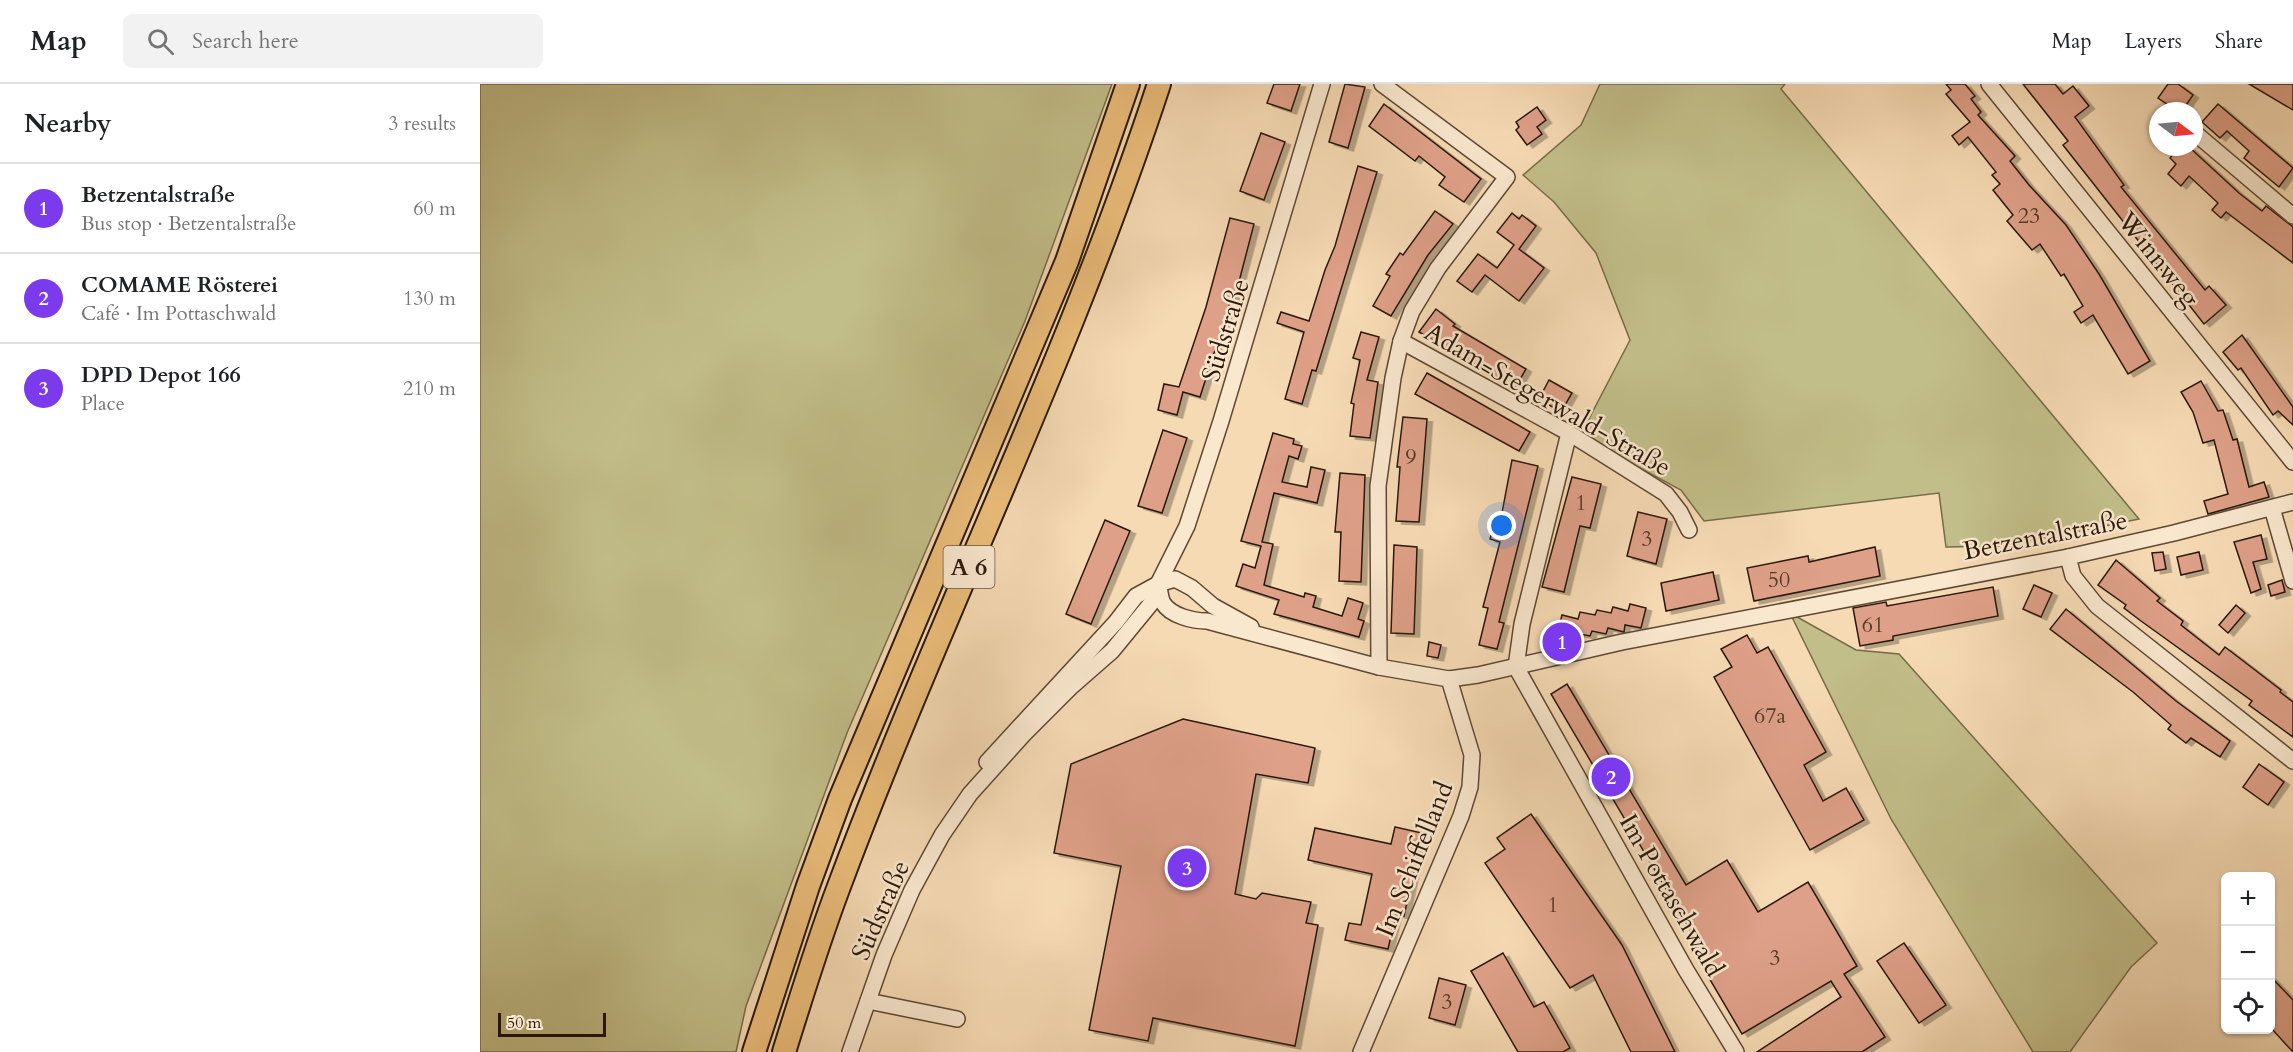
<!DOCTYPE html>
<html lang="en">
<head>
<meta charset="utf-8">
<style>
  :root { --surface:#fff; --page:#f2f2f2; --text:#202124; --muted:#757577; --line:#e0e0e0; --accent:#7c3aed }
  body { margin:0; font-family:Cardo,serif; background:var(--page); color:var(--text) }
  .controls { position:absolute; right:18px; bottom:18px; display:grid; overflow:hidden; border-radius:9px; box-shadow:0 2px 4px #0004 }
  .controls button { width:54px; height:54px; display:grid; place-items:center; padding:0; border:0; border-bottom:2px solid var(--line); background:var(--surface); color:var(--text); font:30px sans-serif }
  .compass { position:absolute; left:1669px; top:18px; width:54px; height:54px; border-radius:50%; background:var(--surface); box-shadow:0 2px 4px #0004; rotate:106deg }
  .scale { position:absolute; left:18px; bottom:15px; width:108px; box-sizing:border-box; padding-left:6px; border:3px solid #2b1809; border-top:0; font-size:16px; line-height:21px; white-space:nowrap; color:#2b1809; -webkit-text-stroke:4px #f9e7ce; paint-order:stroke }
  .you { position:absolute; left:1022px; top:442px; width:21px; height:21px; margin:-15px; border:4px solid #fff; border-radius:50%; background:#1a73e8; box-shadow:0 0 0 9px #1a73e833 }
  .badge { display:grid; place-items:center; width:39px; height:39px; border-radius:50%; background:var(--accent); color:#fff; font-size:20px; font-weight:700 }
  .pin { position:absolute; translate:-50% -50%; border:3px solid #fff; box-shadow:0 2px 6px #0006 }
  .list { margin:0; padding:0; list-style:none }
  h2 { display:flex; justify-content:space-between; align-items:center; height:78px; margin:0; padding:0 24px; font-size:26px }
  h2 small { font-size:20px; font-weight:400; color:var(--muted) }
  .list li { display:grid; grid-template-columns:39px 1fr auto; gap:18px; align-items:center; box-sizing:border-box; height:90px; padding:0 24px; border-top:2px solid var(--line) }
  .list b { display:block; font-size:22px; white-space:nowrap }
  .list p { margin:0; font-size:20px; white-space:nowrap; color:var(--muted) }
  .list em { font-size:20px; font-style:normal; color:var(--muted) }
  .icon { flex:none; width:33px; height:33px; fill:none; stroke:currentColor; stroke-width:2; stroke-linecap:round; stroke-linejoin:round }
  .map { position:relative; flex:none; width:1813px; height:968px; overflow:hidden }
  header { display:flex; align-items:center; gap:36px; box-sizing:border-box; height:84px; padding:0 30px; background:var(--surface); border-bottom:2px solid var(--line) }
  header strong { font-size:28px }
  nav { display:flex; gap:33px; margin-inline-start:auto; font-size:21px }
  .search { width:420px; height:54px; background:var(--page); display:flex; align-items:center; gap:15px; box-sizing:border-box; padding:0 21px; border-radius:9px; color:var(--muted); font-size:22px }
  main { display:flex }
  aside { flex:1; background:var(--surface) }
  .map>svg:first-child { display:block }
  .green { fill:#c2be89; stroke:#766b49; stroke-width:1.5 }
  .building { fill:#dea088; stroke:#2b1809; stroke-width:1.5; filter:url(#shadow) }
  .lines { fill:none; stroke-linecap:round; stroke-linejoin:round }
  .minor-casing { stroke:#5e4834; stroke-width:18 }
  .highway-casing { stroke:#2b1809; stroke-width:26 }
  .minor { stroke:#f9e7ce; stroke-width:15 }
  .highway { stroke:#ebbd7a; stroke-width:22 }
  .labels { text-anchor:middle; stroke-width:5; stroke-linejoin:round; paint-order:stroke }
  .number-label { font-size:22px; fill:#583a29 }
  .shield { fill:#f9e7ce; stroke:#695644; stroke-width:1.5 }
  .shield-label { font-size:24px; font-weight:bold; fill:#2b1809 }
  .street-label { font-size:26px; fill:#2b1809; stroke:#f9e7ce }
</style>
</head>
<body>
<header>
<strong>Map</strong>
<div class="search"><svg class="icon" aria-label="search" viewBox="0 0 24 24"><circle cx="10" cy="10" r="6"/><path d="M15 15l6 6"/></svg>Search here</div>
<nav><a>Map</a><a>Layers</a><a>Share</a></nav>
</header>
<main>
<aside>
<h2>Nearby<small>3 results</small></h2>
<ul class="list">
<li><span class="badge">1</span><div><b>Betzentalstraße</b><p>Bus stop · Betzentalstraße</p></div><em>60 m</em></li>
<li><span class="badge">2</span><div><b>COMAME Rösterei</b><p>Café · Im Pottaschwald</p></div><em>130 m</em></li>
<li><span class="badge">3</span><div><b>DPD Depot 166</b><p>Place</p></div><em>210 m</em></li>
</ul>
</aside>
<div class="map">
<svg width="1813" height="968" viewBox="0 0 1813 968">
  <defs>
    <filter id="shadow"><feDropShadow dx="5.5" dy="3" stdDeviation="0" flood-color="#0004"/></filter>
  </defs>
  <rect width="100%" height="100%" fill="#f6dab4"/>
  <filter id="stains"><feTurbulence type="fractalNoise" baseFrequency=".00333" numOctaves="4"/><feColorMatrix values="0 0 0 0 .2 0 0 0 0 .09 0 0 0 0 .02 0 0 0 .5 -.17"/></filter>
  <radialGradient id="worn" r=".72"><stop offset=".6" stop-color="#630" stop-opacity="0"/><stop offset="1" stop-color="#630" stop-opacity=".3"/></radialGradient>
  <g class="green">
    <path d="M0,0H632L545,237L367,649L266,922L256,968H0Z"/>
    <path d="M1120,0H1305L1301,5L1659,435L1524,462L1466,463L1459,409L1224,437L1201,406L1100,352L1150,256L1116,169L1074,118L1043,91L1101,41Z"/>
    <path d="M1310,529L1376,566L1419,570L1677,859L1651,883L1590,968H1553L1411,735Z"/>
  </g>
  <g class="building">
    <path d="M794,0H820L811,27L787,19Z"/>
    <path d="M865,0L885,3L868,64L849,58Z"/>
    <path d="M1466,0H1485L1495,12L1491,15L1501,28L1498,31L1535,72L1530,77L1549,101L1586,141L1619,190L1670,277L1648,290L1613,231L1601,239L1594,228L1603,222L1584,190L1581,192L1560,160L1552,166L1527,137L1533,131L1513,106L1520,100L1512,91L1516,88L1488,53L1479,61L1472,52L1490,38L1466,10L1471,6Z"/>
    <path d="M1543,0H1575L1583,10L1593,2L1609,22L1595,33L1644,101L1641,103L1725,206L1729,202L1746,221L1724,240L1583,61L1588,57Z"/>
    <path d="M1688,0H1698L1713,11L1702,27H1697L1678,14Z"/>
    <path d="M1769,0H1813V26Z"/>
    <path d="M904,20L1001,95L984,118L959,101L965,93L939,72L935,77L889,42Z"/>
    <path d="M1738,20L1813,84L1799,103L1764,74L1769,67L1747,47L1740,54L1722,38Z"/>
    <path d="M1057,23L1066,36L1057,43L1062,50L1047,61L1036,46L1039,43L1036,38Z"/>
    <path d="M781,49L805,58L784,116L760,107Z"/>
    <path d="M1699,63H1709L1759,109L1782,127L1786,122L1813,143V179L1746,128L1741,134L1732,126L1738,119L1709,92L1701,102L1688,90L1696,80L1690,74Z"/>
    <path d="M878,82L897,88L836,287L832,286L822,320L805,315L824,248L797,239L801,228L829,237L845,186L855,162Z"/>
    <path d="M955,127L973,140L948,171L911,232L893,222L910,192L906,190L920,169L923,171Z"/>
    <path d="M1032,129L1039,135L1042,131L1056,142L1039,165L1064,184L1039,217L1005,191L992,208L977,197L998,170L1017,184L1034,161L1017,148Z"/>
    <path d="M750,134L774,140L754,217L751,216L720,313L703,308L697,331L678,326L684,300L699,303L726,223Z"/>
    <path d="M956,225L975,240L973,242L1046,285L1035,304L939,248Z"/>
    <path d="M881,248L899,253L887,296L898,298L890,354L870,352L874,320L871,319L880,276L873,274Z"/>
    <path d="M1762,251L1813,323V341L1798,327L1793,331L1761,284L1758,286L1743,268Z"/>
    <path d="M947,289L1050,348L1039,367L935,310Z"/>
    <path d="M1069,296L1092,309L1081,328L1059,315Z"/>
    <path d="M1721,297L1738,327L1743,326L1753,356L1757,355L1769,403L1784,398L1789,413L1728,430L1724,417L1748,410L1734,356L1723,359L1713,328L1701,308Z"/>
    <path d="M923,333L947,335L939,438L916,437L920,383H917Z"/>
    <path d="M683,346L707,354L682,429L658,422Z"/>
    <path d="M793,349L814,355L813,360L822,362L818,375L809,372L802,398L827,403L831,383L845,386L837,419L794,409L782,458L793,460L784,501L824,513L825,509L836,512L833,523L862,532L868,514L883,519L878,535L884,537L879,553L794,530L799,516L756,502L763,480L775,484L781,462L761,457Z"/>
    <path d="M1032,376L1058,382L1019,538L1024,539L1017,565L999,561L1008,524L1003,523L1020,458L1010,455L1016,433L1021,434Z"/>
    <path d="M860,389L885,391L881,498L859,497L861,448H855Z"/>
    <path d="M1092,393L1121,400L1110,444L1100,442L1084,508L1062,503Z"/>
    <path d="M1158,428L1187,435L1176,480L1147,472Z"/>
    <path d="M625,436L650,447L611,540L586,530Z"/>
    <path d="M1781,451L1787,475L1773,478L1781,505L1771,509L1754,458Z"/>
    <path d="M914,461L937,463L934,550L911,549Z"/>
    <path d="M1395,463L1400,492L1274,517L1267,484L1328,472L1329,478Z"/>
    <path d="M1683,468L1686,485L1675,487L1672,469Z"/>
    <path d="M1719,468L1723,486L1701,491L1697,473Z"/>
    <path d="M1636,476L1680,514L1677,517L1703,537L1701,541L1739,571L1745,563L1801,606L1800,608L1813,618V653L1769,621L1772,617L1661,537L1644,524L1646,521L1618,501Z"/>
    <path d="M1233,488L1239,516L1186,527L1181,499Z"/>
    <path d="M1802,496L1805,508L1791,512L1788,501Z"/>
    <path d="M1554,501L1572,509L1561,533L1543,525Z"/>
    <path d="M1513,503L1518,532L1413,552V556L1380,562L1373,524L1406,518L1407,522Z"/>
    <path d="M1150,520L1166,524L1161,544L1145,541L1144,548L1128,544L1126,550L1112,547L1110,552L1095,549L1093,556L1077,552L1082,531L1098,535L1100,528L1115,531L1117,526L1131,529L1133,523L1148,527Z"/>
    <path d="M1756,521L1765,529L1748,549L1739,541Z"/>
    <path d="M1586,525L1696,617L1750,657L1740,673L1711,654L1706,659L1688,645L1691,641L1653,608L1570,545Z"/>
    <path d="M1267,551L1277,569L1288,563L1346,668L1324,681L1343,717L1366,704L1384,736L1330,766L1234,593L1252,583L1241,565Z"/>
    <path d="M949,558L961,561L958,574L947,572Z"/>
    <path d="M1087,600L1206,801L1247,776L1278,828L1328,798L1377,882L1364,890L1405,953L1382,968H1277L1361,913L1351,897L1262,950L1212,865L1219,861L1071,610Z"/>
    <path d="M703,635L835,664L828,699L776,690L755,810L776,815L782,809L831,818L826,839L838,841L815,962L673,934L668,957L609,946L641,782L574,769L591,680Z"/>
    <path d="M1779,680L1804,698L1788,721L1763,703Z"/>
    <path d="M1051,730L1142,861L1195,968H1151L1113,891L1090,904L1005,779L1025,765L1017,754Z"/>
    <path d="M915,743L942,749L924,832L916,830L908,865L865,856L869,839L881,841L892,790L828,776L835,744L911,760Z"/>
    <path d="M1424,859L1466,921L1439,939L1397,877Z"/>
    <path d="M1023,869L1054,923L1064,918L1090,964L1083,968H1038L991,887Z"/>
    <path d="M1791,893L1813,916V968L1791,944Z"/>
    <path d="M959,894L986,901L975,941L949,934Z"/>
  </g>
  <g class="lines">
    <g class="minor-casing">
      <g id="minor">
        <path d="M1509,0L1813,378"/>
        <path d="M1715,49L1813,132"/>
        <path d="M921,257L1089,349L1186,410L1200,428L1209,446"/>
        <path d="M1792,424L1813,497"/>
        <path d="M1588,473L1593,492L1617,522L1813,677"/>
        <path d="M678,500C680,505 680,514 683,519C691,532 713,537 727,537L899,583L969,595L998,591L1142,558L1588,473L1694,449L1813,418"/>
        <path d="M899,583L898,402L913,294L921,257L932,227L958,184L1027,93L902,0"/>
        <path d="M1036,583L1206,886L1256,968"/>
        <path d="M1036,583L1042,540L1089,349"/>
        <path d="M507,678L636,538L656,512L678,500L695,495L712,504L733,522L771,543"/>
        <path d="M388,917L477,935"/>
        <path d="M370,968L404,871L432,806L462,751L490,710L543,651L592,602L632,567L673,517L678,500L707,442L741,337L842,0"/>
        <path d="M881,968L981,732L990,703L992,671L969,595"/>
      </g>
    </g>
    <g class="highway-casing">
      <g id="highway">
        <path d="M274,968L328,802L360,715L587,177L648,0"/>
        <path d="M304,968C321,913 338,858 358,805C459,534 589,275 679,0"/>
      </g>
    </g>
    <use href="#minor" class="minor"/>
    <use href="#highway" class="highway"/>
  </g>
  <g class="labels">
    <g class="number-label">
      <text x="1549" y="139">23</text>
      <text x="931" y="380">9</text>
      <text x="1101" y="426">1</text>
      <text x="1167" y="462">3</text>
      <text x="1299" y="503">50</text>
      <text x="1393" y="548">61</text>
      <text x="1290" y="639">67a</text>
      <text x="1073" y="828">1</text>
      <text x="1295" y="881">3</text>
      <text x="967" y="925">3</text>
    </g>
    <rect class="shield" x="463.5" y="462" width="51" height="42" rx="4.5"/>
    <g class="shield-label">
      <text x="489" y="491">A 6</text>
    </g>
    <g class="street-label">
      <text transform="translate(1679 175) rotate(51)" y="9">Winnweg</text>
      <text transform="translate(745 246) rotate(-73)" y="9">Südstraße</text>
      <text transform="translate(1068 315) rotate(30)" y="9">Adam-Stegerwald-Straße</text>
      <text transform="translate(1565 451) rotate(-11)" y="9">Betzentalstraße</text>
      <text transform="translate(934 775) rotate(-68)" y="9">Im Schiffelland</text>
      <text transform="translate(1192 811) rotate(60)" y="9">Im Pottaschwald</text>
      <text transform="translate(400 826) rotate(-66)" y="9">Südstraße</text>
    </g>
  </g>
  <rect width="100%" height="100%" filter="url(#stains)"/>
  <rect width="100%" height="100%" fill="url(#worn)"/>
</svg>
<div class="controls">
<button>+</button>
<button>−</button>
<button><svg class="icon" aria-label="locate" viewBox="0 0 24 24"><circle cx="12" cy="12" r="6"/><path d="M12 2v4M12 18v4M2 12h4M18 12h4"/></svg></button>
</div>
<svg class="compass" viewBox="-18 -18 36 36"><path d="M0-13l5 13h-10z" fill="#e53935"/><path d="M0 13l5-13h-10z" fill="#757577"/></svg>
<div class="scale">50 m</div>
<div class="you"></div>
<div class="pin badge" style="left:1082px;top:558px">1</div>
<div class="pin badge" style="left:1131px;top:693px">2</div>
<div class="pin badge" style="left:707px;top:784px">3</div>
</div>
</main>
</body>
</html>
